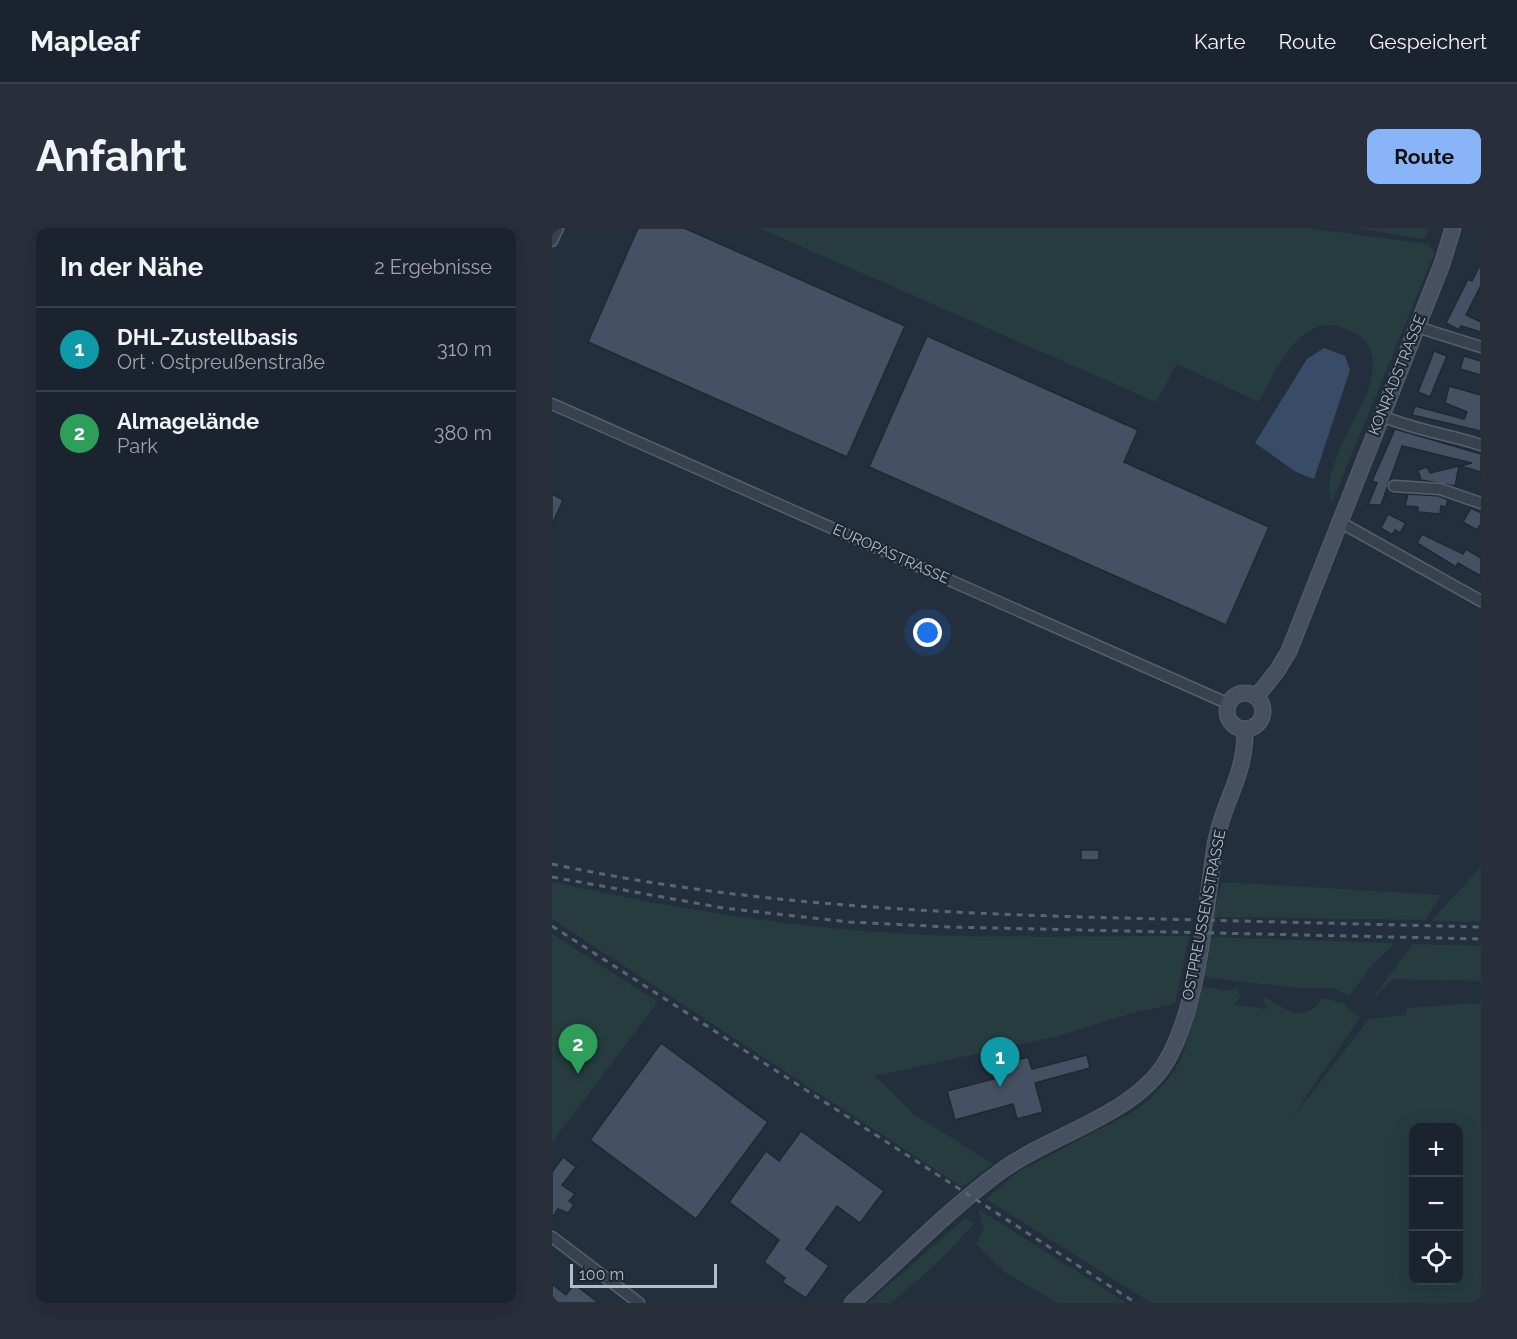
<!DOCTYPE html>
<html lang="de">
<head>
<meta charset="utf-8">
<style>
  :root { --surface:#1b232e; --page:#282f3a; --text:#f1f3f6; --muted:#a0a4aa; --line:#39404a; --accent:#8ab4f8 }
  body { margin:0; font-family:Raleway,sans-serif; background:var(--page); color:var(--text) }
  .controls { position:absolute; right:18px; bottom:18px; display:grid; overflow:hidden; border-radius:12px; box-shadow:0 6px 24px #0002 }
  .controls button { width:54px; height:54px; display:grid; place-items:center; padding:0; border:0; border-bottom:2px solid var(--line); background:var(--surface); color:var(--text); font:30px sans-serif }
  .scale { position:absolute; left:18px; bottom:15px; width:147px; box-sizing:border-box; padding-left:6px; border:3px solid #b4bcc9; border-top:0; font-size:16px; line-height:21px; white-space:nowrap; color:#b4bcc9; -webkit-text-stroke:4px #1d2633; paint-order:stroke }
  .you { position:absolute; left:376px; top:405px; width:21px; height:21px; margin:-15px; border:4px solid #fff; border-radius:50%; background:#1a73e8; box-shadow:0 0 0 9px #1a73e833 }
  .badge { display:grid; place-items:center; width:39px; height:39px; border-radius:50%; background:var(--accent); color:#fff; font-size:20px; font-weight:700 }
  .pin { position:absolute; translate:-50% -50px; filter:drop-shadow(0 2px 3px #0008) }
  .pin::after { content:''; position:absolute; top:32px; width:21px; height:18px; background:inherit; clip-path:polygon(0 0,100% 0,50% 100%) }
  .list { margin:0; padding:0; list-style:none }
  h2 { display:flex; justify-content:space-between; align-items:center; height:78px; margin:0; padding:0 24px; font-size:26px }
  h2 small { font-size:20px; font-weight:400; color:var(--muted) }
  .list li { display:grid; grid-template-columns:39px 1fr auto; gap:18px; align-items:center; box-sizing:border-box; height:84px; padding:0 24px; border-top:2px solid var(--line) }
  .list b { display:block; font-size:22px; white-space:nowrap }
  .list p { margin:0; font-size:20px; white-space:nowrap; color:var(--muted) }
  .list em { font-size:20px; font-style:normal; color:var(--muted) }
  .icon { flex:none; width:33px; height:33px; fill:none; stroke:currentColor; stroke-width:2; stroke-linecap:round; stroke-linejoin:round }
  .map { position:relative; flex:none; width:929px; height:1075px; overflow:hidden; border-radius:12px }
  header { display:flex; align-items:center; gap:36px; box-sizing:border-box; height:84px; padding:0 30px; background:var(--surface); border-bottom:2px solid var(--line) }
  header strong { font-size:28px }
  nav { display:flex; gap:33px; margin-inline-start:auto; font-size:21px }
  .intro { display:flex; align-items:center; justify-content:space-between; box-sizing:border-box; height:144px; padding:0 36px }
  h1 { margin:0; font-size:42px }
  .button { padding:15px 27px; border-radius:12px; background:var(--accent); color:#111; font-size:21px; font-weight:700 }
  main { display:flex; gap:36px; padding:0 36px }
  aside { flex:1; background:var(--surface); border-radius:12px; box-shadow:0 6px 24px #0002 }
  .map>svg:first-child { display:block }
  .green { fill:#263c3f; fill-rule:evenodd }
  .water { fill:#394c67 }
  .building { fill:#455162; stroke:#1f2835; stroke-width:1.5 }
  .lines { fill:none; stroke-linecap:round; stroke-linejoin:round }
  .street-casing { stroke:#565f6c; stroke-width:13 }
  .secondary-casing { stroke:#565f6c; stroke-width:17 }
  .street { stroke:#38414e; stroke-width:10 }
  .secondary { stroke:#465061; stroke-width:15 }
  .rail { stroke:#5a6575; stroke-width:3; stroke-dasharray:6 6; stroke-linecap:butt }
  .labels { text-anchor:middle; stroke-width:4.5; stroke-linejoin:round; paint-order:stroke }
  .street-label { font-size:15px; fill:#b4bcc9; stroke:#1d2633 }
</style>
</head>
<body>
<header>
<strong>Mapleaf</strong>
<nav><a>Karte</a><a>Route</a><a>Gespeichert</a></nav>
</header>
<div class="intro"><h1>Anfahrt</h1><a class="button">Route</a></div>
<main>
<aside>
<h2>In der Nähe<small>2 Ergebnisse</small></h2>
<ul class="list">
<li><span class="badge" style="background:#0f9aa8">1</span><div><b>DHL-Zustellbasis</b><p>Ort · Ostpreußenstraße</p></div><em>310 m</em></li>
<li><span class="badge" style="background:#2e9e5b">2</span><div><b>Almagelände</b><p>Park</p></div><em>380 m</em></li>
</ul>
</aside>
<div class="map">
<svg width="929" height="1075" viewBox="0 0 929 1075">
  <rect width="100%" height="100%" fill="#242f3e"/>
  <g class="green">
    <path d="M207,0H755L876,16L883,24L780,274C759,228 860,142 804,106C752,73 727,138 707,174L625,136L604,174Z"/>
    <path d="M806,0H875L874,8L870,11Z"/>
    <path d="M929,639V694L879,693Z"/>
    <path d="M0,654C124,681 250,702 378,707C464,710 551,708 637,708L623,776L580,785L506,808L323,848L360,885L441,936L410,959L0,691Z"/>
    <path d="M670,654L889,667L873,692L660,689Z"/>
    <path d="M0,706L106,774L0,914Z"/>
    <path d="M657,709L843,715L821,736L797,768L780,760H745L651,749Z"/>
    <path d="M861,716L929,718V753L841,751L819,772Z"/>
    <path d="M648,758L673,763L686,760L688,770L681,777L716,781L711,773L713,769C734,781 752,797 770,770L794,776V779L808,789L740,890L817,791L854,787L855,780L929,775V1075H599L434,971L466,944L586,881C635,840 635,817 648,758ZM862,900H906V1052H862Z"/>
    <path d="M426,981L562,1067L573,1075H506L454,1045L424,1016L432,1002Z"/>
    <path d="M413,990L422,996L383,1037L339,1075H316Z"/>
  </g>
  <path class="water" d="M772,120L793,128L798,142L762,251L744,244L703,215L755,131Z"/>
  <g class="building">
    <path d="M86,0H132L353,98L295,229L36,114Z"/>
    <path d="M929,35V57L914,87L929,94V104L909,98L907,102L894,95L916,51L920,53Z"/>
    <path d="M375,108L586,202L572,234L717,299L674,397L317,239Z"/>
    <path d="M882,123L895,128L878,169L866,164Z"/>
    <path d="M912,128L929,133V147L908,141Z"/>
    <path d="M897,158L929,167V203L860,187L863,178L912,191L915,184L893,175Z"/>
    <path d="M843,201L929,226V244L908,238L920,235L850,218L829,277H816L825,255L820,253Z"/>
    <path d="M907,238L903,258L869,252L866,242L875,239L878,245Z"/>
    <path d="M0,266L11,272L0,297Z"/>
    <path d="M856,266L887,268L896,272L894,279L889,278L888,286L866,284V279L853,278Z"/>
    <path d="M919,280L929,285V296L925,302L911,294Z"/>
    <path d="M836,286L854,295L848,305L843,302L840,307L829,300Z"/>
    <path d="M870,306L911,326L914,321L929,330V348L906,335L904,339L865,315Z"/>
    <rect x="529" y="622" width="18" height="10"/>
    <path d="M109,815L216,894L144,991L38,912Z"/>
    <path d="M535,827L538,840L483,855L491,884L465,891L461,876L403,892L395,863L453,848L450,836L476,829L480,841Z"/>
    <path d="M249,903L332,963L308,995L285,978L254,1021L277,1038L254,1070L230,1054L233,1050L212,1034L227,1012L177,974L214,923L227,933Z"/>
    <path d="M11,929L24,939L10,957L23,966L17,973L22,977L16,985L6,981L0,990V944Z"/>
    <path d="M0,1056L14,1067L22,1056L47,1075H0Z"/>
  </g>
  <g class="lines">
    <g class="street-casing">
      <g id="street">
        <path d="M0,13L6,0"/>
        <path d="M865,99L929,119"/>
        <path d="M0,176L677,476"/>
        <path d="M828,187C861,202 896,206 929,217"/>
        <path d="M842,258L888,261L929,275"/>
        <path d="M786,293L929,373"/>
        <path d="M0,1009L87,1075"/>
      </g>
    </g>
    <g class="secondary-casing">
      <g id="secondary">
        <circle cx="693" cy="483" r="18"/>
        <path d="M704,469L725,443L737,423L890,36L901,0"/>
        <path d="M300,1075C349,1031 396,982 449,943C498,907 582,887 614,834C647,779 653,682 663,618C670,574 694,549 693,501"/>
      </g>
    </g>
    <use href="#street" class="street"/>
    <use href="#secondary" class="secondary"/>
    <g class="rail">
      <path d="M0,636C187,676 377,685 568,690C689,693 809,696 929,699"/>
      <path d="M0,649L171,680L297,694L397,699L929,711"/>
      <path d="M0,698L584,1075"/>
    </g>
  </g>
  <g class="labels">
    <g class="street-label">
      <text transform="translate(845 147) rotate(-68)" y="5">KONRADSTRASSE</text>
      <text transform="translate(339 326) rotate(24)" y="5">EUROPASTRASSE</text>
      <text transform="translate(652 687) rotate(-79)" y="5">OSTPREUSSENSTRASSE</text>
    </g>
  </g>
</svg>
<div class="controls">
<button>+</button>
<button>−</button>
<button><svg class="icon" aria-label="locate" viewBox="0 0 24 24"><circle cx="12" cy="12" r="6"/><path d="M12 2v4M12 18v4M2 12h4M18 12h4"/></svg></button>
</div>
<div class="scale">100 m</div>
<div class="you"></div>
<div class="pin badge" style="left:448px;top:859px;background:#0f9aa8">1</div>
<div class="pin badge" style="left:26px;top:846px;background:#2e9e5b">2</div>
</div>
</main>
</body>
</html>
